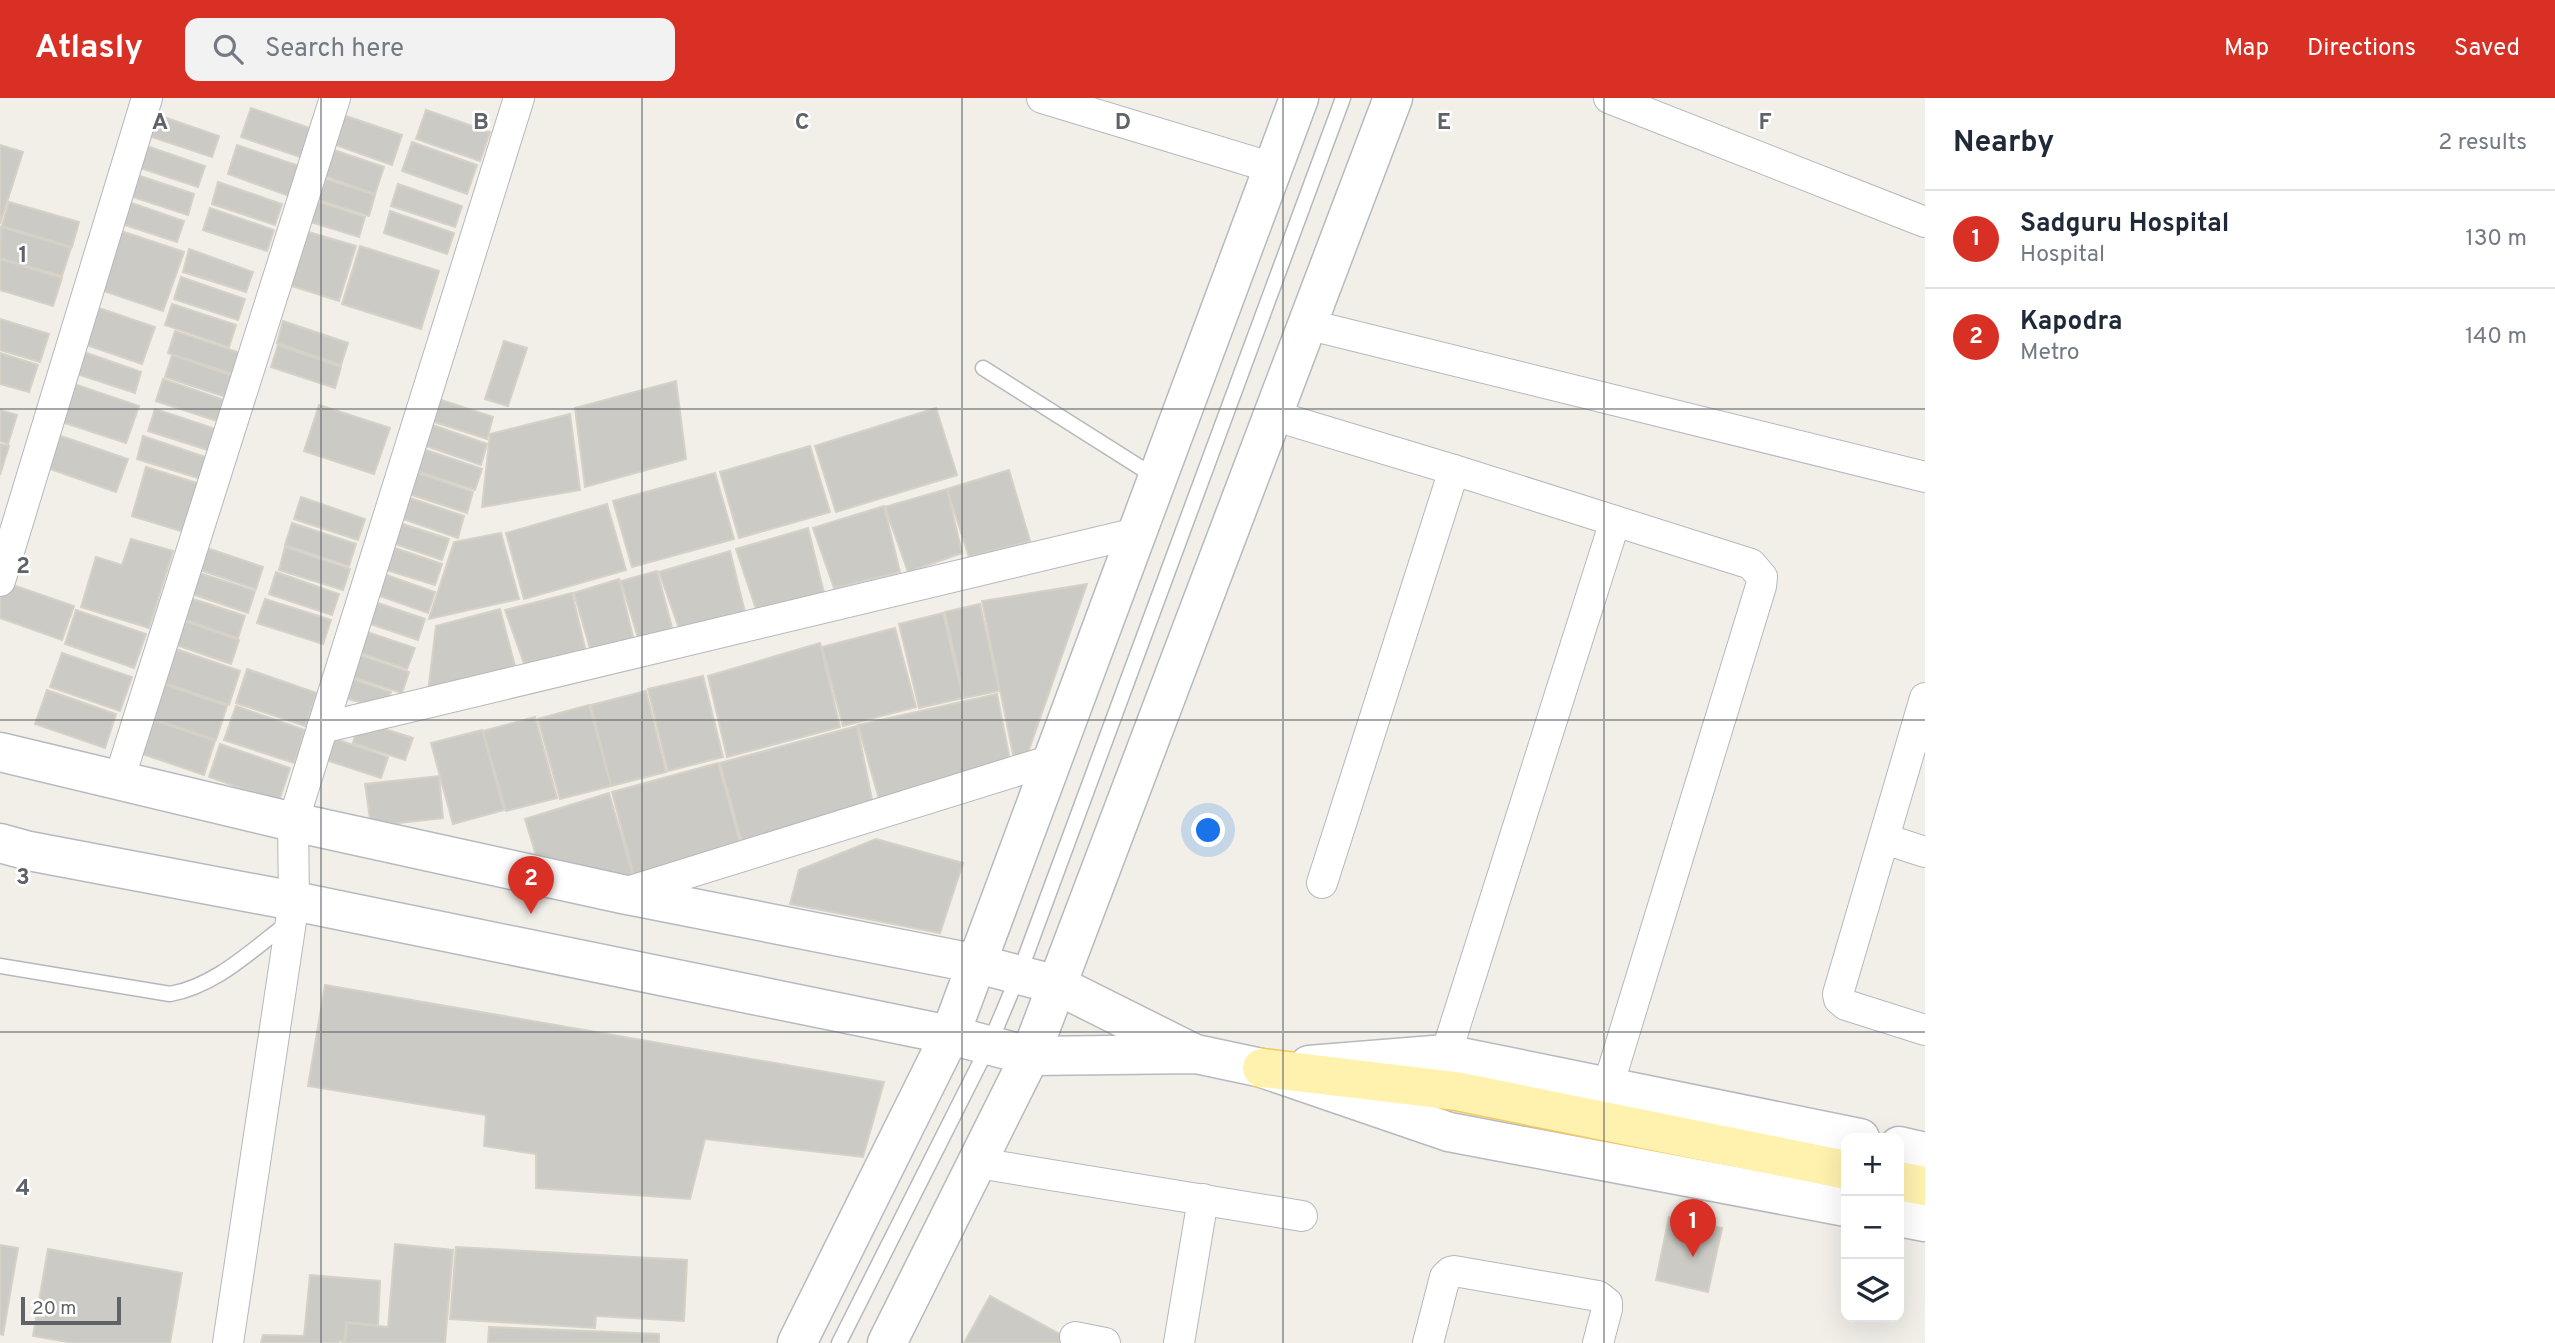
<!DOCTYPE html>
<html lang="en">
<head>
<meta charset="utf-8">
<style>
  :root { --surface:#fff; --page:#f2f2f3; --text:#1f2937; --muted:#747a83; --line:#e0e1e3; --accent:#d93025 }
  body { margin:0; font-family:Overpass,sans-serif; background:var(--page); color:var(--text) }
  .controls { position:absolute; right:21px; bottom:21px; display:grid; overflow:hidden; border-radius:14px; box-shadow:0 7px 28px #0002 }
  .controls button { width:63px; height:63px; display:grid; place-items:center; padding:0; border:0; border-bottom:2px solid var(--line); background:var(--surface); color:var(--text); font:35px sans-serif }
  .scale { position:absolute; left:21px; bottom:18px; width:100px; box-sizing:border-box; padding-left:7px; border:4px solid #5f6368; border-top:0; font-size:19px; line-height:24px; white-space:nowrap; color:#5f6368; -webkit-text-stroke:5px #fff; paint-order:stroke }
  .you { position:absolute; left:1209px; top:733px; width:24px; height:24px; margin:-18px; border:5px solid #fff; border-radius:50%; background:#1a73e8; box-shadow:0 0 0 10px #1a73e833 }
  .badge { display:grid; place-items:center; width:46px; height:46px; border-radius:50%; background:var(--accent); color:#fff; font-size:23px; font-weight:700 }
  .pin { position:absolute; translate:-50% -58px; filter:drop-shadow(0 2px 4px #0008) }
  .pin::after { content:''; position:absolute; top:37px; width:24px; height:21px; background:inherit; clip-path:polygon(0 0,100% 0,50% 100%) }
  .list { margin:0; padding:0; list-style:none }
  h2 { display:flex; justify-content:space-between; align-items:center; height:91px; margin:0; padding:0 28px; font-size:30px }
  h2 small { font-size:23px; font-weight:400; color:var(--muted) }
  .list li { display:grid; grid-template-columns:46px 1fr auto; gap:21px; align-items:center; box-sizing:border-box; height:98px; padding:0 28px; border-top:2px solid var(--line) }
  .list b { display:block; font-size:26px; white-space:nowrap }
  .list p { margin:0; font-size:23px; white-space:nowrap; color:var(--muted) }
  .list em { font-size:23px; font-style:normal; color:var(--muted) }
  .icon { flex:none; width:38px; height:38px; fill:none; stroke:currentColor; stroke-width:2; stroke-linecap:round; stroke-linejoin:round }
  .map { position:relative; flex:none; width:1925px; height:1245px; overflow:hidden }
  header { display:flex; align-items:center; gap:42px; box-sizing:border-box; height:98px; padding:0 35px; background:var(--accent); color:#fff }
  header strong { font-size:33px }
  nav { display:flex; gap:38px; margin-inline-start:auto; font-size:24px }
  .search { width:490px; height:63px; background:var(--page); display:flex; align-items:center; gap:18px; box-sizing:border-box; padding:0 24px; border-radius:14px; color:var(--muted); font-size:26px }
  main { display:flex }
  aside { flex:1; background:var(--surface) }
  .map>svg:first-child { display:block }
  .building { fill:#cccac5; stroke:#d6d1c6; stroke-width:2 }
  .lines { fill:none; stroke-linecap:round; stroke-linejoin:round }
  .lane-casing { stroke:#b5b8bc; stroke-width:17 }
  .street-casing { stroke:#b5b8bc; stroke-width:32 }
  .secondary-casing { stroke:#b6babf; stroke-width:41 }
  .primary-casing { stroke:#f2c960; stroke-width:41 }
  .lane { stroke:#fff; stroke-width:14 }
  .street { stroke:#fff; stroke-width:30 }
  .secondary { stroke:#fff; stroke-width:38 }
  .primary { stroke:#fff2af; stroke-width:38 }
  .grid { fill:none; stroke:#5f6368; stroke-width:2; stroke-opacity:0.55 }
  .grid-label { font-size:23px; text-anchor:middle; font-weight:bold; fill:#5f6368; stroke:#fff; stroke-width:5; stroke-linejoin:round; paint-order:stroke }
</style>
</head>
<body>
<header>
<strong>Atlasly</strong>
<div class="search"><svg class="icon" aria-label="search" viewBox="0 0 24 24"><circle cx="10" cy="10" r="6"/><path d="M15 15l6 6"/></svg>Search here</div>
<nav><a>Map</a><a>Directions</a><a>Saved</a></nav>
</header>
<main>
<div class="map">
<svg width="1925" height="1245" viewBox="0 0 1925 1245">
  <rect width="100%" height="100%" fill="#f1efe8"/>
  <g class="building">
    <path d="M251,10L316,32L306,61L241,39Z"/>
    <path d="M426,12L490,34L480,63L416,41Z"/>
    <path d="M337,15L402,37L392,67L327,44Z"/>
    <path d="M155,16L219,38L212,59L149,38Z"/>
    <path d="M412,44L477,67L467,96L402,73Z"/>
    <path d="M141,46L205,68L198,89L134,68Z"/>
    <path d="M0,47L23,54L0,126Z"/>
    <path d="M237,47L302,69L292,99L228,76Z"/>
    <path d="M322,48L384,69L375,96L313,74Z"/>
    <path d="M131,75L194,96L188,117L124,96Z"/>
    <path d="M326,81L375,97L369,118L319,102Z"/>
    <path d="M218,84L282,106L275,127L212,106Z"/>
    <path d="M398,86L462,108L455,129L391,108Z"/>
    <path d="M120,101L184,123L177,144L113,123Z"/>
    <path d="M9,104L79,124L72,149L2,128Z"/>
    <path d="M318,104L365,119L359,139L311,124Z"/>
    <path d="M210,110L274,132L267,153L203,132Z"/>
    <path d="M390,113L454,135L447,156L384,135Z"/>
    <path d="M1,129L71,150L62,178L0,160Z"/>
    <path d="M118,132L184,154L163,213L98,191Z"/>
    <path d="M305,133L356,148L339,203L289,187Z"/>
    <path d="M360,148L439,173L421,231L342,206Z"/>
    <path d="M189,151L253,174L246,194L183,174Z"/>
    <path d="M0,161L62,180L53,208L0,192Z"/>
    <path d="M181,179L245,201L238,222L174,201Z"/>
    <path d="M172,206L236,227L229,249L165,227Z"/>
    <path d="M90,207L155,229L142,266L78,244Z"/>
    <path d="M0,221L49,236L40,264L0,252Z"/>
    <path d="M283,223L348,245L341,267L277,245Z"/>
    <path d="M175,233L240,255L233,276L168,255Z"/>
    <path d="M504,243L527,250L508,308L485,301Z"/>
    <path d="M278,247L341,269L335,290L271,269Z"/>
    <path d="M78,252L141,274L135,295L71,274Z"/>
    <path d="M0,255L38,267L29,294L0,286Z"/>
    <path d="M172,257L236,279L229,300L165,279Z"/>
    <path d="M163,281L227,303L220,324L156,303Z"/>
    <path d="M676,283L686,361L585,389L575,310Z"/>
    <path d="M74,286L139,308L126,345L62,324Z"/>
    <path d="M429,298L493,319L487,341L422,320Z"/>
    <path d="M319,307L390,330L374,376L304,353Z"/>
    <path d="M936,310L957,377L836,414L815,348Z"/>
    <path d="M155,311L219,332L211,353L148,333Z"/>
    <path d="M0,312L17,317L8,346L0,343Z"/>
    <path d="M570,316L580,392L482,409L490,336Z"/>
    <path d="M424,324L487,346L481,367L417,345Z"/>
    <path d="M58,337L128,361L116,394L47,370Z"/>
    <path d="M143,338L208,360L201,381L137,361Z"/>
    <path d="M0,346L9,348L0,377Z"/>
    <path d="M810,348L830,414L739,440L720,374Z"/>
    <path d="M417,349L482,371L475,392L411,371Z"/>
    <path d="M146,369L206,388L191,436L132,418Z"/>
    <path d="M409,372L473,394L467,415L403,394Z"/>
    <path d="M1009,372L1030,443L969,459L947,391Z"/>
    <path d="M715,375L734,441L632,469L613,403Z"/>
    <path d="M947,391L962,455L908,474L885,409Z"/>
    <path d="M401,397L464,418L458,440L394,418Z"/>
    <path d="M301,399L365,421L358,442L294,421Z"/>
    <path d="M607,406L626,472L524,501L506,435Z"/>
    <path d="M884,408L900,474L834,490L813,430Z"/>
    <path d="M390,422L449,441L442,462L384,442Z"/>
    <path d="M292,425L356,446L349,468L285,447Z"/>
    <path d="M808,430L824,495L756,511L736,451Z"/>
    <path d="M501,435L519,501L429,521L454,444Z"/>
    <path d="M131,441L173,453L149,530L81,509L96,459L122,467Z"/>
    <path d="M383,446L442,466L435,487L377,469Z"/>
    <path d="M204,449L263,469L256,491L197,471Z"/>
    <path d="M285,449L350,471L343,492L279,472Z"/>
    <path d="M730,453L745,514L680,533L659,474Z"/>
    <path d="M375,473L435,494L428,515L369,494Z"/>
    <path d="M657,473L673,533L639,543L621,483Z"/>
    <path d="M196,474L255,493L248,515L189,495Z"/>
    <path d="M276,474L339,496L332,517L269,496Z"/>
    <path d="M619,481L634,543L591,554L574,495Z"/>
    <path d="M4,484L74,508L62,542L0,520V497Z"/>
    <path d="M1087,486L1025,663L1015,666L982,503Z"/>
    <path d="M572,495L586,554L526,571L505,512Z"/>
    <path d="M187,499L245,518L238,540L180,520Z"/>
    <path d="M265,501L331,522L323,546L257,525Z"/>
    <path d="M366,501L425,521L418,542L359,522Z"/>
    <path d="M980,506L999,593L964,600L945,514Z"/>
    <path d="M500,511L516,572L428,594L436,528Z"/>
    <path d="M76,512L146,536L134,570L65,546Z"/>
    <path d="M943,515L963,600L919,610L899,526Z"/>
    <path d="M181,522L239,542L231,566L173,546Z"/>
    <path d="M895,530L916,609L843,628L822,549Z"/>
    <path d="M358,531L415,550L407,571L352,552Z"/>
    <path d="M820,545L840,629L727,659L708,578Z"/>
    <path d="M170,549L240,573L229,607L159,583Z"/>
    <path d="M351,554L409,574L402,595L343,576Z"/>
    <path d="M62,555L132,579L120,613L50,589Z"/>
    <path d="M247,571L317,595L305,628L236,605Z"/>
    <path d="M343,578L391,594L383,610L337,598Z"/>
    <path d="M703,578L723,659L668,673L648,591Z"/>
    <path d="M157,584L227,608L216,642L146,618Z"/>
    <path d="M47,592L116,616L105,650L35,626Z"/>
    <path d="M646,593L666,674L611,688L591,607Z"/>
    <path d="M997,596L1011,667L881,708L858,627Z"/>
    <path d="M589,607L611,688L560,701L538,621Z"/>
    <path d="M236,608L305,632L294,665L224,642Z"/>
    <path d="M145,619L215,643L204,677L134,653Z"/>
    <path d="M535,619L557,700L506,713L483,633Z"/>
    <path d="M359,623L413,640L405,662L353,645Z"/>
    <path d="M857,628L874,711L743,748L720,665Z"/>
    <path d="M482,632L504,712L453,726L431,645Z"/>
    <path d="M324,637L388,659L381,680L317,659Z"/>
    <path d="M220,646L290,670L279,703L209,679Z"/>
    <path d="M718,665L741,748L634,778L612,694Z"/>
    <path d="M439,678L443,720L371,728L365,686Z"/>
    <path d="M609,695L633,778L539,767L525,721Z"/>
    <path d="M876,741L963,765L940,835L790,806L799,772Z"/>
    <path d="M325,887L884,984L863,1059L705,1041L690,1101L536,1090V1056L484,1048L486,1017L308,988Z"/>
    <path d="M1669,1119L1722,1130L1708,1194L1656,1182Z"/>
    <path d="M395,1146L453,1152L445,1245H345L347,1225L388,1229Z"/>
    <path d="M0,1147L18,1150L3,1237L0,1236Z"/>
    <path d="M456,1149L687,1162L684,1223L596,1218L595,1230L450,1221Z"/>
    <path d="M48,1151L182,1175L170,1245H74L33,1238Z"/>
    <path d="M310,1177L380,1183L378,1227L346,1224L344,1244L338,1243V1245H261L263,1237L304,1238Z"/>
    <path d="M990,1198L1076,1245H964Z"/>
    <path d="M489,1229L659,1236V1245H488Z"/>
  </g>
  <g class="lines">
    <g class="lane-casing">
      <g id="lane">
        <path d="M983,270L1157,380"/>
        <path d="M0,868L170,896C216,888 253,851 289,824"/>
        <path d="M839,1245L989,947L1019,876L1343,0"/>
      </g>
    </g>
    <g class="street-casing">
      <g id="street">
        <path d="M1042,0L1273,70"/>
        <path d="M1609,0L1925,124"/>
        <path d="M1306,226L1925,379"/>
        <path d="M1272,317L1454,372L1751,466L1762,479L1761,488L1608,988"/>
        <path d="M0,483L147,0"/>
        <path d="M1925,600L1838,896L1839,901L1846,907L1925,932"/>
        <path d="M322,630L1136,435"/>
        <path d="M119,682L335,0"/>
        <path d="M1885,741L1925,754"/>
        <path d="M1322,785L1454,372"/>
        <path d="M624,795L1055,661"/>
        <path d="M1446,956L1615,423"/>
        <path d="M978,1065L1302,1118"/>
        <path d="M1075,1239L1105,1245"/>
        <path d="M228,1245L294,803L293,724L519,0"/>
        <path d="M1179,1245L1203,1101"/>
        <path d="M1428,1245L1445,1179L1450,1174L1454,1173L1598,1198L1607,1205V1211L1598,1245"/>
      </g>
    </g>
    <g class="secondary-casing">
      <g id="secondary">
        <path d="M0,654L289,723L622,796L978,866L1057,887L1191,954"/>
        <path d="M0,745L29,753L294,803L950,937L1030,958L1196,956L1262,970L1449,1034L1846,1109"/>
        <path d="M1309,967L1446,956L1860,1040"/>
        <path d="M1899,1048L1925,1054"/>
        <path d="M1899,1119L1925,1124"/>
        <path d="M797,1245L950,937L1299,0"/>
        <path d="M887,1245L1030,958L1393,0"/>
      </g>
    </g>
    <g class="primary-casing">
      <g id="primary">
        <path d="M1262,970L1456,993L1846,1072"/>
        <path d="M1899,1083L1925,1088"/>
      </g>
    </g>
    <use href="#lane" class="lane"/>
    <use href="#street" class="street"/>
    <use href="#secondary" class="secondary"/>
    <use href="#primary" class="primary"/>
  </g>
  <path class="grid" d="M321,0V1245M642,0V1245M962,0V1245M1283,0V1245M1604,0V1245M0,311H1925M0,622H1925M0,934H1925"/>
  <g class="grid-label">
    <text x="160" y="31">A</text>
    <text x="481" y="31">B</text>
    <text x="802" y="31">C</text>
    <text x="1123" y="31">D</text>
    <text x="1444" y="31">E</text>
    <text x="1765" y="31">F</text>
    <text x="23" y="164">1</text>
    <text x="23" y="475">2</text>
    <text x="23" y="786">3</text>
    <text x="23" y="1097">4</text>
  </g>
</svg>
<div class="controls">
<button>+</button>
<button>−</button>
<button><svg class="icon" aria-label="layers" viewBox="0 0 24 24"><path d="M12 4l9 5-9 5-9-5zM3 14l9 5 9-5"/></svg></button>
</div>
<div class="scale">20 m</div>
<div class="you"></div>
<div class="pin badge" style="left:1693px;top:1159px">1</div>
<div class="pin badge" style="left:531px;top:816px">2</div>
</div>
<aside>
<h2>Nearby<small>2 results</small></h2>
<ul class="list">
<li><span class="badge">1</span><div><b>Sadguru Hospital</b><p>Hospital</p></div><em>130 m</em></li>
<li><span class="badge">2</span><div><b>Kapodra</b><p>Metro</p></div><em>140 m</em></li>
</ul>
</aside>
</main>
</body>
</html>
